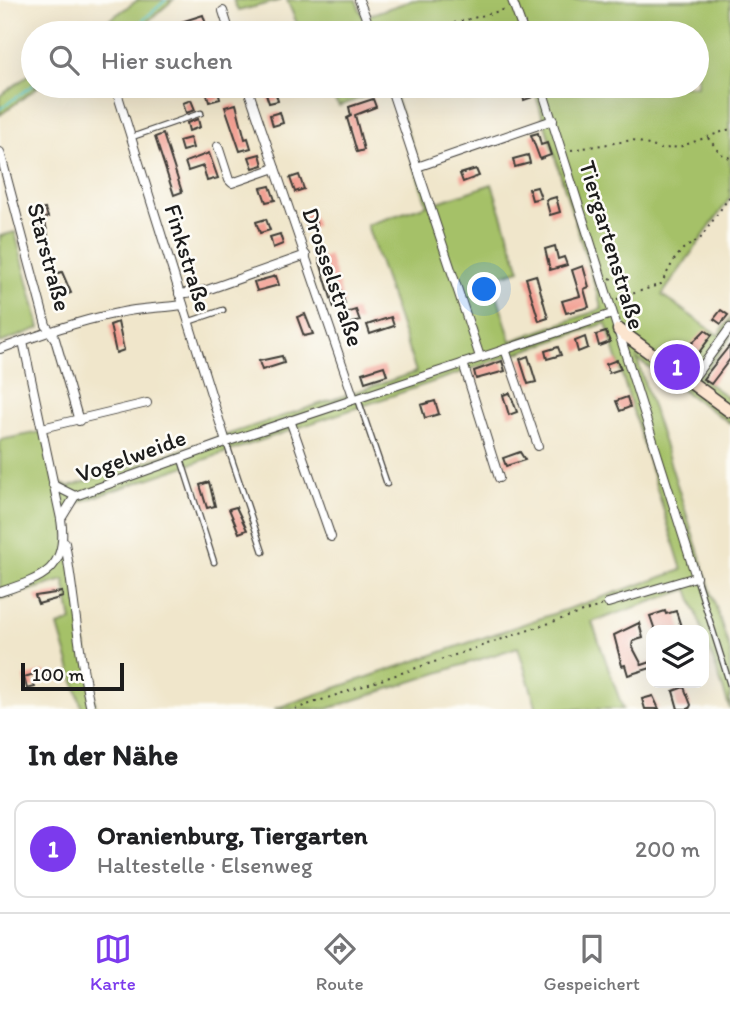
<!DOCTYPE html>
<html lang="de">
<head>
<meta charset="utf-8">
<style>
  :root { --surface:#fff; --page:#f6f6f6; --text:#202124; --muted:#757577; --line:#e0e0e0; --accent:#7c3aed }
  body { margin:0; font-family:Itim,sans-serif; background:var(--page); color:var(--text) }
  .controls { position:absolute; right:21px; bottom:21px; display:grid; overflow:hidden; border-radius:14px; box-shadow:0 7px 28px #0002 }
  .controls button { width:63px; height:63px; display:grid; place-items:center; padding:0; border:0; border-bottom:2px solid var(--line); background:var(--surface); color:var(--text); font:35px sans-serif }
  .scale { position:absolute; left:21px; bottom:18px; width:103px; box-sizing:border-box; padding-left:7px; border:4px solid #1c1c1c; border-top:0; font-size:19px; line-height:24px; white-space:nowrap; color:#1c1c1c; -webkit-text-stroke:5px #fdfcf7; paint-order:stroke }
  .you { position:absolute; left:485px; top:290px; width:24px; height:24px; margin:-18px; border:5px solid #fff; border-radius:50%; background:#1a73e8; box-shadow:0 0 0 10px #1a73e833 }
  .badge { display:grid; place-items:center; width:46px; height:46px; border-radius:50%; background:var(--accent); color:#fff; font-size:23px; font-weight:700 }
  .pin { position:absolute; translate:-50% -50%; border:4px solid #fff; box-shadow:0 2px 7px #0006 }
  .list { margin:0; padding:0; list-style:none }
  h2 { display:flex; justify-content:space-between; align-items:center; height:91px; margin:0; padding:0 28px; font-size:30px }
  h2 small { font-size:23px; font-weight:400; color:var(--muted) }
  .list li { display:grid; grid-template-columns:46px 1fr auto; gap:21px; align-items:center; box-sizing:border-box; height:98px; margin:0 14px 14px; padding:0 14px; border:2px solid var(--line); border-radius:14px }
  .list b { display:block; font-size:26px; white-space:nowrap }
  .list p { margin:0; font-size:23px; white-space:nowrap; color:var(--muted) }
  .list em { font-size:23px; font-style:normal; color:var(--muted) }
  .icon { flex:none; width:38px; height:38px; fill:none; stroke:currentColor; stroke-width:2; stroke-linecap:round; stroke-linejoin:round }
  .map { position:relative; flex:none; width:730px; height:709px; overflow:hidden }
  .search { position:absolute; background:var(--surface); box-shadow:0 7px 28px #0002; left:21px; right:21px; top:21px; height:77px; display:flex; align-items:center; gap:18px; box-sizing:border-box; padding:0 24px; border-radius:38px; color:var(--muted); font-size:26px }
  .sheet { height:203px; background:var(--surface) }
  nav { display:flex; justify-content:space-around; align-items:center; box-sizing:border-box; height:98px; border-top:2px solid var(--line); background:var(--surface); font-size:19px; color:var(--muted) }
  nav a { display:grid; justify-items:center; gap:4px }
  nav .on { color:var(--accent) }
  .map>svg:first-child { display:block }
  .green { fill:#a5c168; stroke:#606e42; stroke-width:2 }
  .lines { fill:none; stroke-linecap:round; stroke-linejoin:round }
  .stream { stroke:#59c6cf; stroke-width:2 }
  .building { fill:#f29f92 }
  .lane-casing { stroke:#3c3a36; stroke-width:7 }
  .street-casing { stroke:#3c3a36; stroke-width:10 }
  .secondary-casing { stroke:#3c3a36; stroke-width:15 }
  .path { stroke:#3c3a36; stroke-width:2; stroke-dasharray:2 5; stroke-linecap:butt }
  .lane { stroke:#fff; stroke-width:4.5 }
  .street { stroke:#fff; stroke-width:8 }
  .secondary { stroke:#fce5cf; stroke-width:12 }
  .labels { text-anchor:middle; stroke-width:5; stroke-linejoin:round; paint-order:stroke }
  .street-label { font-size:24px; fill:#1c1c1c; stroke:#fdfcf7 }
</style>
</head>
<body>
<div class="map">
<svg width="730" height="709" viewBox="0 0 730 709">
  <rect width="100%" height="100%" fill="#fdfcf7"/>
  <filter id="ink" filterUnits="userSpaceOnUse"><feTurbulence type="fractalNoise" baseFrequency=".0143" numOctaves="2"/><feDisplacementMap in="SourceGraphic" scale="14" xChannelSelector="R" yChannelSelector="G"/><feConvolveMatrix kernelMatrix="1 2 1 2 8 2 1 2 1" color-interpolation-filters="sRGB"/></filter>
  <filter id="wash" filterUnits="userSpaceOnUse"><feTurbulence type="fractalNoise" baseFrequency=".00686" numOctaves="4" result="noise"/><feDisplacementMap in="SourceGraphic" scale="28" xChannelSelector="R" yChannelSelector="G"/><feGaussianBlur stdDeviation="1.57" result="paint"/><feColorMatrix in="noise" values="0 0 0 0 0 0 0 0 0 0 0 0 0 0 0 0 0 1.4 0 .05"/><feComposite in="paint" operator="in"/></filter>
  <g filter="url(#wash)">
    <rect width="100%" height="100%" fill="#f0e6cb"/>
    <g class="green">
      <path d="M138,0H173L134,33H90Z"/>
      <path d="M233,0H282L238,11Z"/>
      <path d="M287,0H356L363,17L413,0H730V198L662,295L718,335L730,319V338L701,378L730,399V423L637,359L730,651V709L688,589L592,622L623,709H537L518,647L327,709H274L682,570L606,323L77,503L68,512L66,531L96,709H82L58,626L72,621L64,580L0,599V440L45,431L56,482L69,487L416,372L367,225L427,205L389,88L339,106L324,86H395L392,87L432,204L492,184L520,270L492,278L511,341L602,309L533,86H697V33H301Z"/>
      <path d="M33,72V86H39L0,115V96Z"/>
      <path d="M15,232L40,328L0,343V236Z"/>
    </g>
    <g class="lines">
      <g class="stream">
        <path d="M128,33L166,0"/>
        <path d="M0,109L33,85"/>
      </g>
    </g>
    <g id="blocks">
      <g class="building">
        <path d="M203,15L206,24L180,32L178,23Z"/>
        <path d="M529,86L533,97L524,100L521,89Z"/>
        <path d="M217,88L220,99L209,102L206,91Z"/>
        <path d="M274,88L278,101L269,103L265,91Z"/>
        <path d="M373,99L376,107L355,115L364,150L357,152L347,118L351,116L349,107Z"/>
        <path d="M191,100L195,110L186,113L183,103Z"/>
        <path d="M236,104L245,139L248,138L251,148L240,151L225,107Z"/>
        <path d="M280,112L283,123L273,126L270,115Z"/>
        <path d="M198,119L200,127L189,131L187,123Z"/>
        <path d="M538,133L541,145L547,143L551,155L540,159L531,135Z"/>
        <path d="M163,134L182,192L174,195L155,137Z"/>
        <path d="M190,138L193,148L182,151L179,141Z"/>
        <path d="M209,153L218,178L207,181L203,166L188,171L185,162Z"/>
        <path d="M260,154L263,165L253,168L249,157Z"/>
        <path d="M528,155L530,163L515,167L513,159Z"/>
        <path d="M476,169L479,176L463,182L460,174Z"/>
        <path d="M299,175L304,189L295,192L290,178Z"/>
        <path d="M270,186L275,200L266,202L261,188Z"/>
        <path d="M537,187L541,198L532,200L529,189Z"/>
        <path d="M556,197L560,212L550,215L546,200Z"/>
        <path d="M45,209L48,217L44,218L48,235L39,237L37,229L41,228L36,211Z"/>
        <path d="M312,212L317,226L308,229L303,215Z"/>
        <path d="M266,219L270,230L260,233L256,222Z"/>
        <path d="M280,234L283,244L273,248L270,237Z"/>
        <path d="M555,246L558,259L564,257L567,265L550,270L545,249Z"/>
        <path d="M329,255L345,304L334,308L319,259Z"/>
        <path d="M583,266L589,287L584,289L589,307L566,313L562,301L580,296L572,270Z"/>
        <path d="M62,272L71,293L62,296L54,274Z"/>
        <path d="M536,275L548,318L539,321L526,278Z"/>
        <path d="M276,276L279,285L257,291L254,282Z"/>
        <path d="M356,310L360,321L349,324L346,313Z"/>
        <path d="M721,310L728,315L721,324L714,319Z"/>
        <path d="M305,314L313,334L304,336L297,317Z"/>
        <path d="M391,317L394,326L370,334L367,325Z"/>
        <path d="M118,322L124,350L116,353L110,325Z"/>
        <path d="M705,330L712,335L697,355L687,348Z"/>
        <path d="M606,332L610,342L599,346L596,335Z"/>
        <path d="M585,337L588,348L578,352L575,341Z"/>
        <path d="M730,345V359L711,384L703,379Z"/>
        <path d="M558,347L561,355L547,359L545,351Z"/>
        <path d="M282,356L284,363L262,370L259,361Z"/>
        <path d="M528,356L536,382L528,384L520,359Z"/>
        <path d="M617,360L621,369L609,373L606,364Z"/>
        <path d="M502,361L505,371L476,379L474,371Z"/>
        <path d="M384,366L387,375L365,382L362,373Z"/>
        <path d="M510,393L517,412L509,415L503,395Z"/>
        <path d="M627,397L630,407L620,411L616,401Z"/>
        <path d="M435,401L439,414L425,418L421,405Z"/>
        <path d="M520,452L525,460L506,466L503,458Z"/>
        <path d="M209,482L215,506L207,508L200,485Z"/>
        <path d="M236,507L247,530L239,533L229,509Z"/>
        <path d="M62,592L63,597L38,604L35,596Z"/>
        <path d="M665,611L666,614L676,611L682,630H655L650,616Z"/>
        <path d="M639,623L643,638L633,641L632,646L642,665L651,662V668L628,675L625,665L622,666L614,635Z"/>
        <path d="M45,671L46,676L33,680L35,687L27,689L24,677Z"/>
        <path d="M684,687L691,705L689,709H678L673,691Z"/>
        <path d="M653,696L659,709H645L642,699Z"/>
      </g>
    </g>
  </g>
  <g filter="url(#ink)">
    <use href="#blocks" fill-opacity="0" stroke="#3c3a36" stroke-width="2"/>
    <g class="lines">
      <g class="lane-casing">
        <g id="lane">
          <path d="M132,137L201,113"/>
          <path d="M188,322L223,310"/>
          <path d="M358,399L387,484"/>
          <path d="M226,442L263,552"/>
          <path d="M181,459L214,562"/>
          <path d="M696,577L730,685"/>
        </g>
      </g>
      <g class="street-casing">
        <g id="street">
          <path d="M359,0L372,33"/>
          <path d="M512,0L524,33"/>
          <path d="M223,11L230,33"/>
          <path d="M115,86L226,442"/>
          <path d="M247,86L354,399"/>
          <path d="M390,86L480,357"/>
          <path d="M541,86L696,577L608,603"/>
          <path d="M218,146L229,180L232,183L275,168"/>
          <path d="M0,152L46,325L55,339L79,421"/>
          <path d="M417,167L553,120"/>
          <path d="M179,294L207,290L306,255"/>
          <path d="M23,341L61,519"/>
          <path d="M0,349C39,335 78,321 118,313C139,308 162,308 183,305"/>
          <path d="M505,349L538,446"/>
          <path d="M463,363L499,478"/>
          <path d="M690,383L730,328"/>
          <path d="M290,420L331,537"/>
          <path d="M42,428L147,403"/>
          <path d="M53,485L75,496"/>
          <path d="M65,543C75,598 78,655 91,709"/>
          <path d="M0,592C42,578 69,570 61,519L75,496L226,442L612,314"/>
        </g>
      </g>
      <g class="secondary-casing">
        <path id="secondary" d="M619,330L730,411"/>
      </g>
      <g class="path">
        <path d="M399,33L443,26L507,9"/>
        <path d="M419,33L425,30"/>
        <path d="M708,138L721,154L730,158"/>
        <path d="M571,150L633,140L661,149L679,147L730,129"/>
        <path d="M610,278L620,283L622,291L620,298L615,300"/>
        <path d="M620,298L661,284L674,260L683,249L700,239L730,196"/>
        <path d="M295,709L603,605"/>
      </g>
      <use href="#lane" class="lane"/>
      <use href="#street" class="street"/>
      <use href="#secondary" class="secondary"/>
    </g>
  </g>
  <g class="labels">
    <g class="street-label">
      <text transform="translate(612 245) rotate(73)" y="8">Tiergartenstraße</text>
      <text transform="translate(49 257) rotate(75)" y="8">Starstraße</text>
      <text transform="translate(188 258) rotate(73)" y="8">Finkstraße</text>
      <text transform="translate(333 277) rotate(71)" y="8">Drosselstraße</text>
      <text transform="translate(131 456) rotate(-20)" y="8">Vogelweide</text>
    </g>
  </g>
</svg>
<div class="controls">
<button><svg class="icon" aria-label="layers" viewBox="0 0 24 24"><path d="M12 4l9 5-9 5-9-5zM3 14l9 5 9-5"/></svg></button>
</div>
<div class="scale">100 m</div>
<div class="you"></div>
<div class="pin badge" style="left:677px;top:367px">1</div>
<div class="search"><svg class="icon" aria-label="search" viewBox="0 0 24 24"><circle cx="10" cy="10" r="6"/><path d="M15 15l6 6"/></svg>Hier suchen</div>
</div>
<section class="sheet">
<h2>In der Nähe<small></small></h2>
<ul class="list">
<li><span class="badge">1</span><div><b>Oranienburg, Tiergarten</b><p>Haltestelle · Elsenweg</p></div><em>200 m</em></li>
</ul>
</section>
<nav>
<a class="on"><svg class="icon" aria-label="map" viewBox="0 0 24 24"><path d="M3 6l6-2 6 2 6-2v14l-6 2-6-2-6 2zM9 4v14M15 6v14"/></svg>Karte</a>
<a><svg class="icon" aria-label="directions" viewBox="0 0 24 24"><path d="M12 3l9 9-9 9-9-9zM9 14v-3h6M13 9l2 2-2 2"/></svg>Route</a>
<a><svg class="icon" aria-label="saved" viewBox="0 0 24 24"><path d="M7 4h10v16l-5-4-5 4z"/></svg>Gespeichert</a>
</nav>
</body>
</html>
